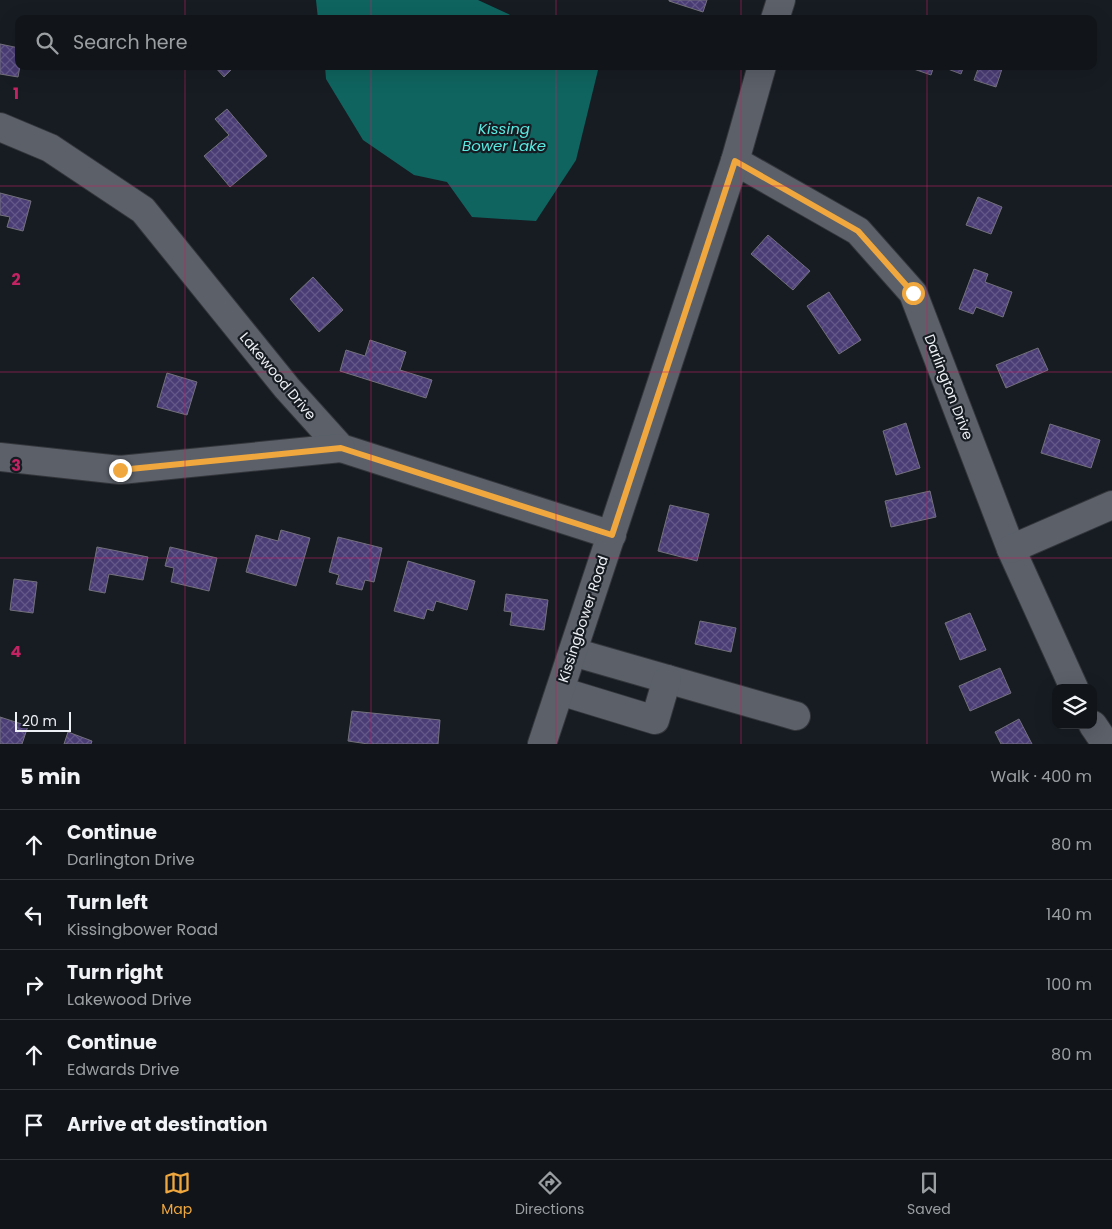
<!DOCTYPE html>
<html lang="en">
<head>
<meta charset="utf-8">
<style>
  :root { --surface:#11151a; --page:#1a1e23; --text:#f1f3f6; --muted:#9c9fa2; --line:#303439; --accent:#efa73e }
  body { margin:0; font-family:Poppins,sans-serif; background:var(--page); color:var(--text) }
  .controls { position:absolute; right:15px; bottom:15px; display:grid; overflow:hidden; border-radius:10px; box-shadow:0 5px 20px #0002 }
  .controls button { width:45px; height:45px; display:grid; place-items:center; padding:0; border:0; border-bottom:1px solid var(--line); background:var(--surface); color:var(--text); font:25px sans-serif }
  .scale { position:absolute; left:15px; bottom:12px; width:56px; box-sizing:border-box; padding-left:5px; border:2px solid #edf0f5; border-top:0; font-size:14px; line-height:18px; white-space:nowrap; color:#edf0f5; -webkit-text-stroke:4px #171c23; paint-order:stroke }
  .stop { position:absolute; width:15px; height:15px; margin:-11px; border:4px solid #efa73e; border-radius:50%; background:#fff }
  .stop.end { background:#efa73e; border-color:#fff; box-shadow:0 1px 5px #0008 }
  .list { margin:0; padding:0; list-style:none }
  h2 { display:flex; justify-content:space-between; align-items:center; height:65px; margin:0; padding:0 20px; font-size:21px }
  h2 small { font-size:16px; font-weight:400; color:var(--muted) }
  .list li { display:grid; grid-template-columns:32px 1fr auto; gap:15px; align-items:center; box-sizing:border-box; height:70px; padding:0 20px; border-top:1px solid var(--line) }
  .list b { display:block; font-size:19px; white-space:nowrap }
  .list p { margin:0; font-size:16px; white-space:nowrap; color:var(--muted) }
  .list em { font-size:16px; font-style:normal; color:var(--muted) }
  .icon { flex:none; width:28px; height:28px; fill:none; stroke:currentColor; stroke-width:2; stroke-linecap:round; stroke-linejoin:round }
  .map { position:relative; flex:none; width:1112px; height:744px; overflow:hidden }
  .search { position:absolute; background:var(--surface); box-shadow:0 5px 20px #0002; left:15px; right:15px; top:15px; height:55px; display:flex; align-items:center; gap:12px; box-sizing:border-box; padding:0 18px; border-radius:10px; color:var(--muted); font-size:19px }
  .sheet { height:415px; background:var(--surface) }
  nav { display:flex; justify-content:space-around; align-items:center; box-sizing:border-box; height:70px; border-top:1px solid var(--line); background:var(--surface); font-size:14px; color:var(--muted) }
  nav a { display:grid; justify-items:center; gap:2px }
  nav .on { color:var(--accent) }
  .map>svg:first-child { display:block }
  .water { fill:#0f645f }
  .building { fill:url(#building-cross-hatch); stroke:#73717b }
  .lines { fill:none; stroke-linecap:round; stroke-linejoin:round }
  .minor-casing { stroke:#33363b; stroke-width:30 }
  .minor { stroke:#5b6069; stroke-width:28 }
  .route { stroke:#efa73e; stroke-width:6 }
  .grid { fill:none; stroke:#c42363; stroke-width:1; stroke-opacity:0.55 }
  .labels { text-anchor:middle; stroke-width:4.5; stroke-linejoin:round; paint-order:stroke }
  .street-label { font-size:14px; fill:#edf0f5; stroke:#171c23 }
  .water-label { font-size:15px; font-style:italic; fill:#5aeae1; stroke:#171c23 }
  .grid-label { font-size:16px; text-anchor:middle; font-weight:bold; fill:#c42363; stroke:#171c23; stroke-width:4.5; stroke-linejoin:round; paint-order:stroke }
</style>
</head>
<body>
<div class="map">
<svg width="1112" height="744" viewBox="0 0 1112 744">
  <defs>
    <pattern id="building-cross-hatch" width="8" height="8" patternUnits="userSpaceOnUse" patternTransform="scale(1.25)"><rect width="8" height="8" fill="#4a3c75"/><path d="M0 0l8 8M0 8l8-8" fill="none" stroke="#645889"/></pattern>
  </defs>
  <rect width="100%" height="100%" fill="#171c23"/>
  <g class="water">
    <path d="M316,0H478L519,19H318Z"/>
    <path d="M325,66H599L576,160L536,221L472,217L447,182L414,175L363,140L326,79Z"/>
  </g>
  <g class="building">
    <path d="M669,0H707L703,12L669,1Z"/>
    <path d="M0,44L19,48V66H20L18,77L0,74Z"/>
    <path d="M214,66H235L224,77Z"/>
    <path d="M905,66H934L931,75Z"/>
    <path d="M940,66H964L961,74Z"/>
    <path d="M979,66H1003L996,87L974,80Z"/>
    <path d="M227,109L267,156L230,187L204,156L229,135L215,119Z"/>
    <path d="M0,193L31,201L23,231L7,227L10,217L0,215Z"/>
    <path d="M978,197L1002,207L991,234L966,225Z"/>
    <path d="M768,235L810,271L793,290L751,254Z"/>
    <path d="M974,269L988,274L985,282L1012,292L1003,317L976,307L973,314L959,309Z"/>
    <path d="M313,277L343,310L319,332L290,299Z"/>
    <path d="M829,292L861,340L839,354L807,306Z"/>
    <path d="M370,340L406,352L400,370L432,380L426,398L340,371L346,350L365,356Z"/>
    <path d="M1038,348L1048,370L1006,388L996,365Z"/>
    <path d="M167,373L197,382L187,415L157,407Z"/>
    <path d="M906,423L920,468L896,475L883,431Z"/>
    <path d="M1050,424L1100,440L1091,468L1041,453Z"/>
    <path d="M930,491L936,517L891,527L885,501Z"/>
    <path d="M670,505L709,514L697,561L658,551Z"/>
    <path d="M281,530L310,538L296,586L246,572L256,535L278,541Z"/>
    <path d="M338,537L382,548L374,582L365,580L362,590L336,584L339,575L329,572Z"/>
    <path d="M97,547L148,557L143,580L109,574L105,593L89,590Z"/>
    <path d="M170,547L217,558L209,591L171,582L174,568L165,566Z"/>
    <path d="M408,561L475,581L467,610L436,601L433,611L427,609L424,619L394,611Z"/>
    <path d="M14,579L37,582L33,613L10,610Z"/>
    <path d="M506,594L548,600L544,630L510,625L512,612L504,611Z"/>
    <path d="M970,613L986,650L960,660L945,623Z"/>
    <path d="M700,621L736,628L731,652L695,644Z"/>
    <path d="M1000,668L1011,693L970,711L959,686Z"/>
    <path d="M352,711L440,720L438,744H368L348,741Z"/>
    <path d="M0,717L28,726L22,744H0Z"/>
    <path d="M1019,719L1032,744H1001L995,732Z"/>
    <path d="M68,732L92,741L91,744H64Z"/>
  </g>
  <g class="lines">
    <g class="minor-casing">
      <g id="minor">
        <path d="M775,19L781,0"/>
        <path d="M0,127L50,148L143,210L287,388L341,448L612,535"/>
        <path d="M735,161L858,231L913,293L1011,549L1074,688"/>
        <path d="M0,457L120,470L341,448"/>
        <path d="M1011,549L1112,505"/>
        <path d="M573,652L796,716"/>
        <path d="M560,691L655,720L667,679"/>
        <path d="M1093,725L1106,744"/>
        <path d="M542,744L735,161L762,66"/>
      </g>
    </g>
    <use href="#minor" class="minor"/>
  </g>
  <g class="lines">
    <path class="route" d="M120,470L341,448L612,535L735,161L858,231L913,293"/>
  </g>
  <path class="grid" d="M185,0V19M371,0V19M556,0V19M741,0V19M927,0V19M185,66V744M371,66V744M556,66V744M741,66V744M927,66V744M0,186H1112M0,372H1112M0,558H1112"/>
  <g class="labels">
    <g class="street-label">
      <text transform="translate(278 376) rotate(50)" y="5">Lakewood Drive</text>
      <text transform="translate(949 387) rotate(69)" y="5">Darlington Drive</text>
      <text transform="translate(583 619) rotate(-72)" y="5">Kissingbower Road</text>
    </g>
    <g class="water-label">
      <text x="504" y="134">Kissing<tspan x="504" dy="17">Bower Lake</tspan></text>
    </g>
  </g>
  <g class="grid-label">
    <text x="16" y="99">1</text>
    <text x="16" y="285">2</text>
    <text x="16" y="471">3</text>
    <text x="16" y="657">4</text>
  </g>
</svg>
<div class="controls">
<button><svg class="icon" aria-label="layers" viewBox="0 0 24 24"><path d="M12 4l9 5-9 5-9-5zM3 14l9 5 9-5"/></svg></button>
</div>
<div class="scale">20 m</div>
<div class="stop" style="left:913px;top:293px"></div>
<div class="stop end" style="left:120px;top:470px"></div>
<div class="search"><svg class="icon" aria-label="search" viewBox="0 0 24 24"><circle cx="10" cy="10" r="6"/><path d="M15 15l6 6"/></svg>Search here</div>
</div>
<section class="sheet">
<h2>5 min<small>Walk · 400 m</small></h2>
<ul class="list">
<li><svg class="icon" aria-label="ahead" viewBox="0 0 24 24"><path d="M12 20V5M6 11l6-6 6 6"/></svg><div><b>Continue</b><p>Darlington Drive</p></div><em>80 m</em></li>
<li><svg class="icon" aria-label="left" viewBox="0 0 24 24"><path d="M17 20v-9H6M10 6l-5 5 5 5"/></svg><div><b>Turn left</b><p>Kissingbower Road</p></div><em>140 m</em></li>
<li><svg class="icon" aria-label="right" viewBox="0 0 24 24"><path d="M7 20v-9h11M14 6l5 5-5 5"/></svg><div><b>Turn right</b><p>Lakewood Drive</p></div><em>100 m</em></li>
<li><svg class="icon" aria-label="ahead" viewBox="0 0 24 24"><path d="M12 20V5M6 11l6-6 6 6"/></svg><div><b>Continue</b><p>Edwards Drive</p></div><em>80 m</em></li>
<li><svg class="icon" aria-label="arrive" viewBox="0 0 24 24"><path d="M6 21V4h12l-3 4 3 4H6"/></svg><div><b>Arrive at destination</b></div></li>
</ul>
</section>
<nav>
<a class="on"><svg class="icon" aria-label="map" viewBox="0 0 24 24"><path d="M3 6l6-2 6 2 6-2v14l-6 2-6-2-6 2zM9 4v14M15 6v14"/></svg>Map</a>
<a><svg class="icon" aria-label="directions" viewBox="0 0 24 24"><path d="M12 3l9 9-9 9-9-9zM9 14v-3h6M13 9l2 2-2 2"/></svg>Directions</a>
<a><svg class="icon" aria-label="saved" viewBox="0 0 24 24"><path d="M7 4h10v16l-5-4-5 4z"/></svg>Saved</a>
</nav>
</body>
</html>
